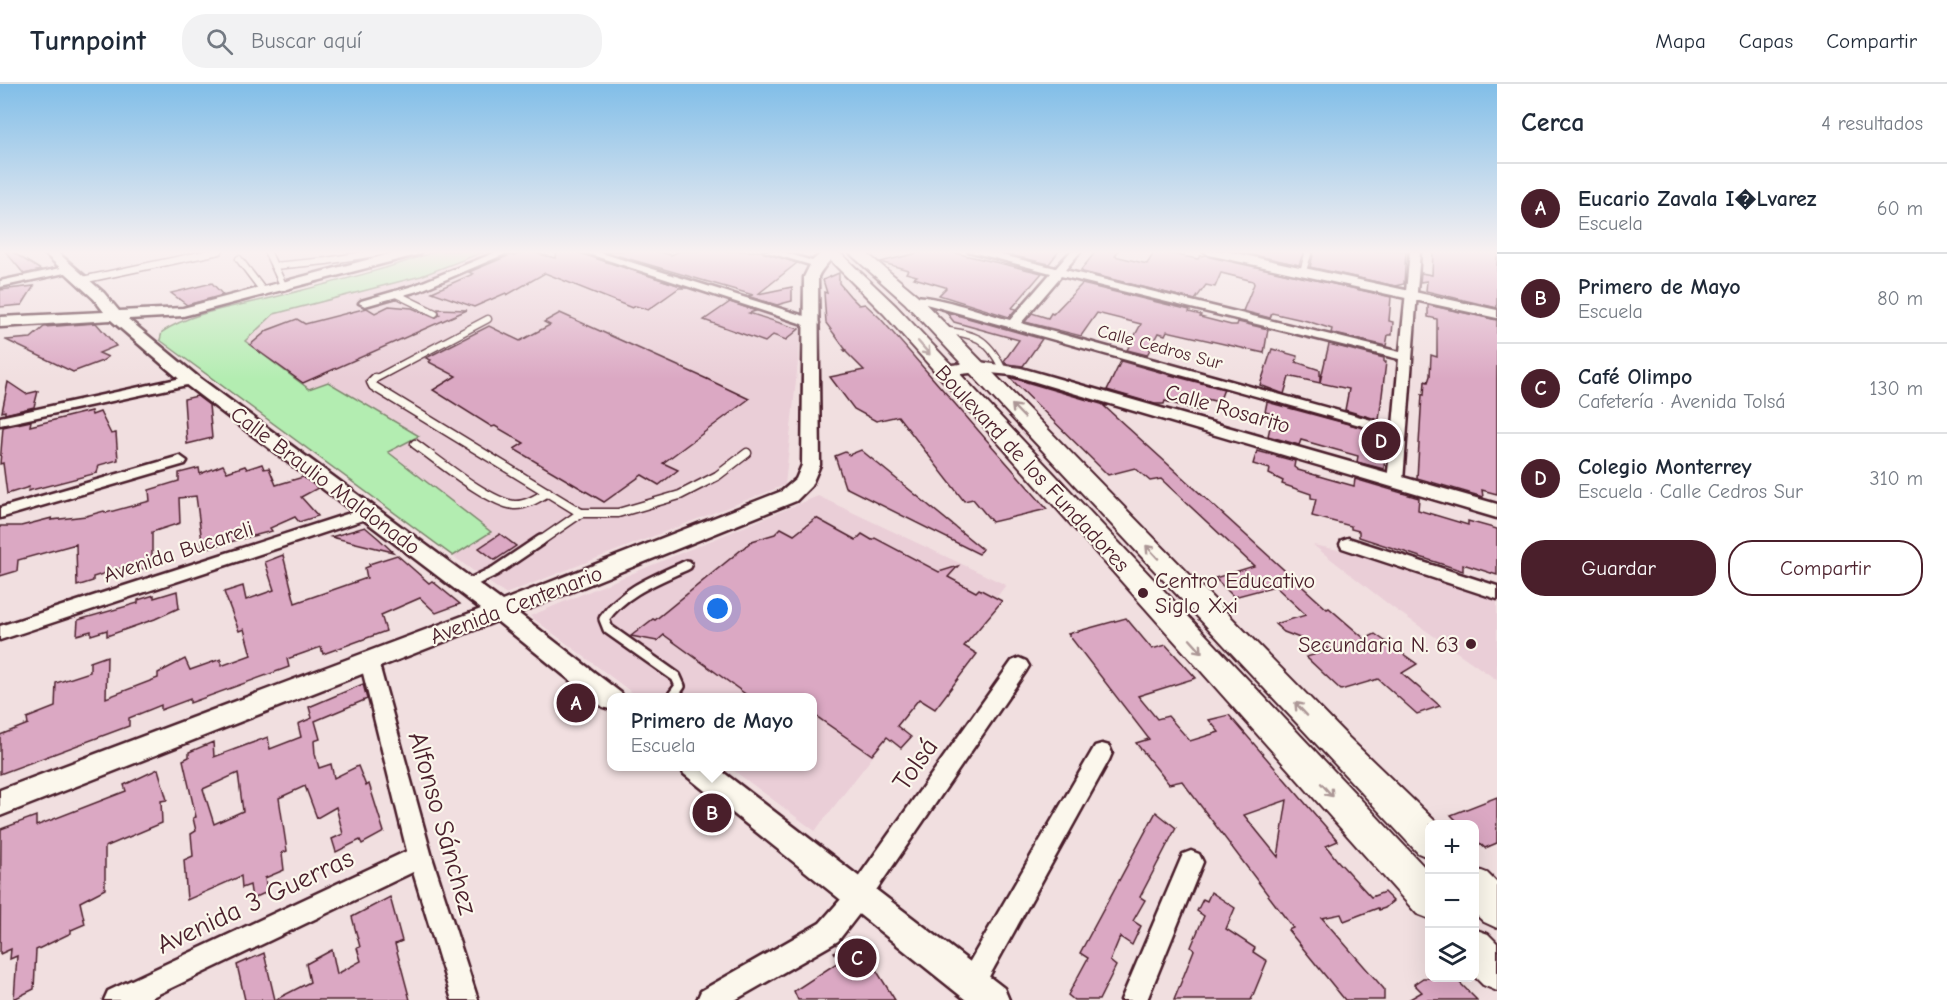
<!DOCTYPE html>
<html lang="es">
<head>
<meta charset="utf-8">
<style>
  :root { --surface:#fff; --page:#f2f2f3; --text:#1f2937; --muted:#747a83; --line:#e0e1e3; --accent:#4a1f2b }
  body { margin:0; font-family:"Comic Neue",sans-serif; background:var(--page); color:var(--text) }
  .controls { position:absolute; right:18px; bottom:18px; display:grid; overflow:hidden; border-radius:12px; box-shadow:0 6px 24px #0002 }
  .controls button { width:54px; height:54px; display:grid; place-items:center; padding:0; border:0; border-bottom:2px solid var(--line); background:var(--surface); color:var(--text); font:30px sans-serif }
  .you { position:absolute; left:718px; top:525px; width:21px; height:21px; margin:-15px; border:4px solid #fff; border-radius:50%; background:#1a73e8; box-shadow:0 0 0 9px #1a73e833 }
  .badge { display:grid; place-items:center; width:39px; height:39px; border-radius:50%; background:var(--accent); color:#fff; font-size:20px; font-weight:700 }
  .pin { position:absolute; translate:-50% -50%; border:3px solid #fff; box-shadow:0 2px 6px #0006 }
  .popup { position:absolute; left:607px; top:609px; width:210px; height:78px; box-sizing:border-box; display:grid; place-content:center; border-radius:12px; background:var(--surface); filter:drop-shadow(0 2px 4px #0005); font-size:20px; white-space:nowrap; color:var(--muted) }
  .popup b { font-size:22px; color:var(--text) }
  .popup::after { content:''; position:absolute; left:50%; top:100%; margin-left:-12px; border:12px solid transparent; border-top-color:var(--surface) }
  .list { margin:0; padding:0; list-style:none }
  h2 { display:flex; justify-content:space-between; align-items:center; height:78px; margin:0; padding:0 24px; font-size:26px }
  h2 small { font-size:20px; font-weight:400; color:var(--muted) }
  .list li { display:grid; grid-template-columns:39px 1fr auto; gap:18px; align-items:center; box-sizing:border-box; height:90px; padding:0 24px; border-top:2px solid var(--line) }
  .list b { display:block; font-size:22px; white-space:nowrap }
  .list p { margin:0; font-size:20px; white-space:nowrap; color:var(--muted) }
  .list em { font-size:20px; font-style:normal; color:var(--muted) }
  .actions { display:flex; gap:12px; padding:18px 24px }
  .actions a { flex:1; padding:14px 0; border:2px solid var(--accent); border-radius:24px; text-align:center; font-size:21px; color:var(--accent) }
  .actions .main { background:var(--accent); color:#fff }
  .icon { flex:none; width:33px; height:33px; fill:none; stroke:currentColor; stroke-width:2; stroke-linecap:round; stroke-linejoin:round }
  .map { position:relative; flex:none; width:1497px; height:916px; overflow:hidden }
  header { display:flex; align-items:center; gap:36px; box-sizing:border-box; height:84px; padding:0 30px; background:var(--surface); border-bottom:2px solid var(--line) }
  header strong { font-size:28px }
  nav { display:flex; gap:33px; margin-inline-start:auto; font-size:21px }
  .search { width:420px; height:54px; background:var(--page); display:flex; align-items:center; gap:15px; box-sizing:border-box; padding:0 21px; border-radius:24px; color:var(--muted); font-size:22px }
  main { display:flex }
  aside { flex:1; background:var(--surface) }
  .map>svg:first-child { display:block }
  .built { fill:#eaced7 }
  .green { fill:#b3edb1; stroke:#7e866e; stroke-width:1.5 }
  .building { fill:#dba8c3; stroke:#4a1f2b; stroke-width:1.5; fill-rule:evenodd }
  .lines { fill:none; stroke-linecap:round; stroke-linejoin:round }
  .service-far2-casing { stroke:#4a1f2b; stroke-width:9 }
  .service-far1-casing { stroke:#4a1f2b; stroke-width:11 }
  .service-casing { stroke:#4a1f2b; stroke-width:14 }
  .minor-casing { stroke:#4a1f2b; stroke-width:5 }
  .tertiary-casing { stroke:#4a1f2b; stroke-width:5 }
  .primary-casing { stroke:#4a1f2b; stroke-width:4 }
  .service-far2 { stroke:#fbf7ec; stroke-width:6 }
  .service-far1 { stroke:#fbf7ec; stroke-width:8 }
  .service { stroke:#fbf7ec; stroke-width:9 }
  .minor { fill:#fbf7ec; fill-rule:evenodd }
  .tertiary { fill:#fbf7ec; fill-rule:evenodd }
  .primary { fill:#fbf7ec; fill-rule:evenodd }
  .oneway { stroke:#ab9695 }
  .poi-dot { fill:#4a1f2b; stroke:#fbf7ec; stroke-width:2 }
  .labels { text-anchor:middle; stroke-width:4.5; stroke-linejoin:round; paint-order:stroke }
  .far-street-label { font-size:18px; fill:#4a1f2b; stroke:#fbf7ec }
  .street-label { font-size:22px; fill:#4a1f2b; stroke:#fbf7ec }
  .poi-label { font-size:22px; fill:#4a1f2b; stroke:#fbf7ec; text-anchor:start }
  .near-street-label { font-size:27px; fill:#4a1f2b; stroke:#fbf7ec }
</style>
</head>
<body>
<header>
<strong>Turnpoint</strong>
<div class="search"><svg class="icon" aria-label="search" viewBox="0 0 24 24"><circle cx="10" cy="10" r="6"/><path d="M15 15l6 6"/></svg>Buscar aquí</div>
<nav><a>Mapa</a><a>Capas</a><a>Compartir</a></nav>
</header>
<main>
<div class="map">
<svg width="1497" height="916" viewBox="0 0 1497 916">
  <rect width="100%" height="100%" fill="#f1dfe0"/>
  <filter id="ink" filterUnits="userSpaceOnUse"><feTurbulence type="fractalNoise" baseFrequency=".0167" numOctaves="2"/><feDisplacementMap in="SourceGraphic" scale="12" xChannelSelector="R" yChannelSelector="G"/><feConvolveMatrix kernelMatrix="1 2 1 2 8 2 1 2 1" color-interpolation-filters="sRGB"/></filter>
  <g filter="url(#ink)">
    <g class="built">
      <path d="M486,167H567L802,240L785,401L505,510L453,472L491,448L387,368L419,352L309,305L244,257L274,230L421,192Z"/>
      <path d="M818,412L1006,501L815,747L729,683L813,682V614L638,613L530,532Z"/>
      <path d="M1313,461L1354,469L1497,516V596L1392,523Z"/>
    </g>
    <path class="green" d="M436,167H486L421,192L274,230L245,257L309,305L328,298L419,352L388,368L491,448L453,472L160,256L162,248C194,227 235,223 271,214C326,200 383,187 436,167Z"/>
    <g class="building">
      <path d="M5,167H11L41,186L24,190Z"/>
      <path d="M526,167L556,174L557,167H578L579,169L687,204H679L648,226L636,222L632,224L545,189L507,211L506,209L474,223L432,208L473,190L469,188L510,171L514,172Z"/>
      <path d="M602,167H655L671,171L680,167H762L797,179L758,210L792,203V217L777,221L747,212L753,211Z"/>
      <path d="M926,167H947L1042,189L1012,224L1016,225L1009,233L939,211L946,204L945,203L914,194L917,192L906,189L908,186L880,178Z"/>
      <path d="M993,167H1059L1049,180Z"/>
      <path d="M1096,167H1118L1115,172L1147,180L1155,167L1198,175L1200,172L1206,171L1391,213L1389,237L1393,238L1392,251H1388L1386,262L1331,249L1332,245L1307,237L1272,229L1270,234L1243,227L1254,200L1253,197L1221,189L1215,203L1206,201L1195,216L1083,188L1081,186Z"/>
      <path d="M1235,167H1304L1299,181Z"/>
      <path d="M1314,167H1406L1404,200L1395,202L1310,183Z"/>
      <path d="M1433,167H1497V224L1426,207L1427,197L1420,198L1421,189L1432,191Z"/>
      <path d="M839,189V199L850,212L859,221L865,220L880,234L1047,425L992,438L973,415L964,417L898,332L876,337L854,325L830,293L864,286L844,266H846L826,239L824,208L827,209L823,196Z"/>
      <path d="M212,199L223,211L187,221L171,209Z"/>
      <path d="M1082,200L1190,226L1189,228L1201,231L1200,233L1231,241H1237L1238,238L1268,245L1264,269L1167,247L1165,251L1159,249L1147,271L1127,266L1141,240L1097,229L1081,252L1025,238L1032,229L1048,234L1051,229L1053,230Z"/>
      <path d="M34,202L22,221L0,223V206Z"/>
      <path d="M730,218L756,227L749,229L799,245L786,256L773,251L765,258L704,236Z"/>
      <path d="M1428,221L1497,236V410L1482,406L1483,413L1417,394L1422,310L1424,311L1425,297L1428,298L1430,292L1431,271L1437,273V235L1428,233Z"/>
      <path d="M389,222L412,224L435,234L440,231L438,225L467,226L303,299L250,261L268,246L297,235L305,240L367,224L375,229Z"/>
      <path d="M946,228L1042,255L1023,282L1006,280L1004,277L1019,256L954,238Z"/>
      <path d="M560,229L707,295L749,315L663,379L678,386L659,401L642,391L604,418L514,365L524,359L495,342L492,343L433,306L456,292L429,278L431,276L426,274L489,242L520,257L550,241L544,238Z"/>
      <path d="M96,239L116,262L99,269L108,273L102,277L73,288L6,256L31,254L44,243Z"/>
      <path d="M1329,260L1384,274V278H1386L1379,336L1345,326L1349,305L1292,293H1289L1284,310L1260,301L1272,265L1297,272L1296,278L1320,286V298Z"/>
      <path d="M1121,277L1174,292L1224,305L1219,318L1206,315L1202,328L1165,317L1164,320H1155L1107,306Z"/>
      <path d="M1009,293L1108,322H1104L1327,525L1329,524L1365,555L1375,550L1417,580L1402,589L1440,622L1417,630L1378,595L1341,606L1306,573L1331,566L1284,548L1275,540L1306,531L1275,502L1234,513L1215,494L1254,482L1161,395L1150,397L1135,384L1108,391Z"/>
      <path d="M8,298L26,310L38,307L34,323L5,330V327L2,328Z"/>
      <path d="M197,312L209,321L212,354L187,360L184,315Z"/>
      <path d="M1267,318L1378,348L1377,368L1385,370L1384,385L1357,378L1358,372L1301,356L1299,361L1268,352L1273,330L1265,328Z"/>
      <path d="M91,327L92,331L100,328L111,350L116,349L118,376L99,381L97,389L28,407L29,403L7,410L3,379L0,380L3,343L31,337L30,342Z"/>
      <path d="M861,366L982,465L979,470L845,403L835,372L845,368L849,371Z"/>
      <path d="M1257,367L1295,377L1294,383L1298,386L1329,395L1354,402L1355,395L1419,414L1418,426L1468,441V437L1497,445V491L1463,480V487L1359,453V447L1351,445V442L1312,432L1316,415L1311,414V410L1282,400L1283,397L1269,390L1270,385L1253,380Z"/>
      <path d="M262,380L264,385L269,384L276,401L303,393L318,404L301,413L318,432L299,438L295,433L270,444L272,447L203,465L196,412L179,414L180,439L152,448V482L128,489V482L93,493V497L77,502L76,460L18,476L17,487L0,492V442H21L52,434L51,436L86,432L104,427L106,429L150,417L149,406L179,397V389L199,384L200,390L223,381L227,388L245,382L247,385Z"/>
      <path d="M816,434L856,456L862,450L872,456L875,454L939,488L958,482L948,493L976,508L979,505L1002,517L964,562L977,570L935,625L919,615L897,642L911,653L901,664L887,653L872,671L813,630V614H751L664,551L657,557L631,552L653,535L655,536L752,457L775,450L781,444L794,451Z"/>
      <path d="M365,443L378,454L393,468L331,453Z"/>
      <path d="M500,450L516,462L495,476L479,464Z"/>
      <path d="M283,471L295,519L367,494L365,484L370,482L369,480L397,471L429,499L432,497L460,520L436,529L420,514L381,531L386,547L323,570L321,563L287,575L289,583L190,619V615L161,626V621L129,634V642L0,690V651L28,640L27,634L55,623L56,599L90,588V578L107,572L106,614L158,594V589L185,575L190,586L221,575V582L251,571L244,545L239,547L224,508L243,502L246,516L274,506L265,478Z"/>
      <path d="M177,507L179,524L155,535L107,552V546L91,551V547L77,551L78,536L138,519V516L154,511V514Z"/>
      <path d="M1126,534L1152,565L1166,561L1196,594L1138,612L1157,635L1168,632L1190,657L1219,648L1209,636L1229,631L1338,757L1326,762L1336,775L1371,813L1384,808L1393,817L1385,824L1379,826L1378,824L1344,837L1341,830L1322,834L1384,905V916H1345L1288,846L1293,844L1182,697L1169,700L1136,659L1149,655L1068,550ZM1287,716L1278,773L1244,731Z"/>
      <path d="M363,600L367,615L315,637L320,655L314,657L315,670L319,684L331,680L334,694L358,682L366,702L369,700L384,748L362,760L360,756L336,768L332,755L343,750L336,723L317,734L305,702L279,714L287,767L282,769L284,786L265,794L267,808L252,815L250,801L242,804L241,792L187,816L184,776L193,772L191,750L196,747L193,734L196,733L183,676L189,673V668L213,658L214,673L268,653L270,665L301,653L298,640L312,634L309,623ZM238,689L243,727L214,740L203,705Z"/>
      <path d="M158,685L167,716L161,717L162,739L105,763V805L80,818L85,840L71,846V849L36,866L34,905L14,915L17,872L10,875L11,865L0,870L1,745L36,732V742L126,707L124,701Z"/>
      <path d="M1497,713V759L1485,764L1474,754V741H1461L1451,731Z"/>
      <path d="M1156,728L1176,744L1140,813L1145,816L1133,837L1141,842L1132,861L1120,853L1110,877L1116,882L1099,916H1074L1068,911L1088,874L1080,869Z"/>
      <path d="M1211,808L1235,824L1226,845L1255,864L1253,868L1267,877L1251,916H1174L1194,866L1191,863L1204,832L1197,827L1203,815L1207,817Z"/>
      <path d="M390,813L402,857L395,860L410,916H245L237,881L264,869L275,916L310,898L306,880L332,866L337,890L361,877L357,864L360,863L352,833Z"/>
      <path d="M856,854L895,916H798L794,907L840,877L834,868Z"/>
      <path d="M1423,894H1455L1477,916H1408L1422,908L1414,900Z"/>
    </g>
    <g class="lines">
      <g class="service-far2-casing">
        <g id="service-far2">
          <path d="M267,167L284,203"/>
          <path d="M239,175L264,208"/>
          <path d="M274,182L326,177L387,167"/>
          <path d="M1303,187L1309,167"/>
          <path d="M82,196L219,167"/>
          <path d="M396,210L435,229"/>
          <path d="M942,246C975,251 986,252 1002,284"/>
          <path d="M373,296L488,235"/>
        </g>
      </g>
      <g class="service-far1-casing">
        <g id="service-far1">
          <path d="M375,294L371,298L373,302L581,429"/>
          <path d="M415,360C438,376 488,418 514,421C525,422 538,414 548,408"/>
          <path d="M539,458L581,429H618L680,411L717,392L747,369"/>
        </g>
      </g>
      <g class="service-casing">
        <g id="service">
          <path d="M466,501L495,487L541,456"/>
          <path d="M671,614L680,602L676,593L608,545L604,535C623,507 657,495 687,481"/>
        </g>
      </g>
      <g class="minor-casing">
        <g id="minor">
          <path d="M499,167H512L421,206L365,222L359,219L361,217L413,202Z"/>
          <path d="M580,167H595L817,236L819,239L817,242H809Z"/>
          <path d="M764,167H780L822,180L817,183Z"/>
          <path d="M968,167H985L1056,184L1071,167H1081L1065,186L1400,268L1410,167H1420L1403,397L1395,402L1387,397L1392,350L926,220L907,217V213C929,208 986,230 1010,236L1051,189ZM1061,192L1399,275L1393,342L1021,239Z"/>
          <path d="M70,182L75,185L74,187L0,203V197Z"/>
          <path d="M191,292L196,293L198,296L196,299L0,341V333Z"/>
          <path d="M180,372L187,377L185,380L0,434V424Z"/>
          <path d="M369,423L375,424L377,428L375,432L0,556V542Z"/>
          <path d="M1348,454L1497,502V515L1342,464L1340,460L1342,456Z"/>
          <path d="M369,569L376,572L378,577L432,773L478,916H452L413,788L146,916H104L108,907L407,767L360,577L362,572Z"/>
          <path d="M1019,574L1026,577L1029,582L1026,587L866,821L838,857L735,916H697L701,907L820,839L850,805L1012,577Z"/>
          <path d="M1102,660L1109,662L1112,669L1109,676L980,909L971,913L962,909L958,900L962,891L1095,662Z"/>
          <path d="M1191,767L1199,770L1203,778L1147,916H1121L1183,770Z"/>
        </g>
      </g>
      <g class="tertiary-casing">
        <g id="tertiary">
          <path d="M42,167H56L104,209L119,227L183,224L401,167H421L420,170L183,232L128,235L197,292L502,517L782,407L796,395L802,381L804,193L812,177L824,167H836C834,174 822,183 818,193L820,381L811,402L796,417L518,529L621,609L623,614H612V626L603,623L497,537L0,732V706L481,525L185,300L111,236L0,243V233L104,228L94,215Z"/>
          <path d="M1203,167H1226L1497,226V234L1209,171Z"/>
          <path d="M979,278L1021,284L1497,420V434L1012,291L979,288L943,292L935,287L943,282Z"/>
          <path d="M681,682H715L1004,904L1009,916H966L684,690Z"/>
        </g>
      </g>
      <g class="primary-casing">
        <g id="primary">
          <path d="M821,167H838L896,222L1430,789V835L1417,830L884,230Z"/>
          <path d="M847,167H864L917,211L1349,654L1438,740H1430V774L1418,769L905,219Z"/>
          <path d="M1474,784L1487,789L1497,799V844L1484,838L1474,829Z"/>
          <path d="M1474,845L1488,850L1497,859V907L1483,901L1474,892Z"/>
        </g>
      </g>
      <use href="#service-far2" class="service-far2"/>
      <use href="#service-far1" class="service-far1"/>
      <use href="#service" class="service"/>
      <use href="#minor" class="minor"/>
      <use href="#tertiary" class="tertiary"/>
      <use href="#primary" class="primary"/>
    </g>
    <defs><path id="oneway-shaft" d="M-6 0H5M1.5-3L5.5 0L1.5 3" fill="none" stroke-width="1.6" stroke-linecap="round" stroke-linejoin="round" transform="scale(1.5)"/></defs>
    <g class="oneway">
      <use href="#oneway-shaft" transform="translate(924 264) rotate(49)"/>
      <use href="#oneway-shaft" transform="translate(1018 327) rotate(-134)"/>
      <use href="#oneway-shaft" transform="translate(1152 468) rotate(-133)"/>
      <use href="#oneway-shaft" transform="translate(1196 562) rotate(48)"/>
      <use href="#oneway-shaft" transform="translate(1301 625) rotate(-133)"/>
      <use href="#oneway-shaft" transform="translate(1327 706) rotate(48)"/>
    </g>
  </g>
  <linearGradient id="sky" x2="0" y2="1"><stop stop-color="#81bee8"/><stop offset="0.57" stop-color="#f9f1f1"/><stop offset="1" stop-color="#f9f1f1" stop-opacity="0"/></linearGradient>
  <rect width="1497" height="295" fill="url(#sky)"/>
  <g class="poi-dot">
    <circle cx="1143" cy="509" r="6"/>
    <circle cx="1471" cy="560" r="6"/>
  </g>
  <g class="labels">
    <g class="far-street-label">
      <text transform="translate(1160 263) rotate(15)" y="6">Calle Cedros Sur</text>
    </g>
    <g class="street-label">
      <text transform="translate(1228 324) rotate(16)" y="8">Calle Rosarito</text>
      <text transform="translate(1033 384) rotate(47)" y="8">Boulevard de los Fundadores</text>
      <text transform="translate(326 396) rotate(37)" y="8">Calle Braulio Maldonado</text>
      <text transform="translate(178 467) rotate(-18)" y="8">Avenida Bucareli</text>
      <text transform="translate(516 520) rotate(-21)" y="8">Avenida Centenario</text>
    </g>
    <g class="poi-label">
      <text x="1155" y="504">Centro Educativo<tspan x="1155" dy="25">Siglo Xxi</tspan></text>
      <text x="1459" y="568" text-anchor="end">Secundaria N. 63</text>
    </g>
    <g class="near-street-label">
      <text transform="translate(915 680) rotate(-55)" y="9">Tolsá</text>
      <text transform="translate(443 739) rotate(74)" y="9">Alfonso Sánchez</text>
      <text transform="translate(255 817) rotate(-25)" y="9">Avenida 3 Guerras</text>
    </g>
  </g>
</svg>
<div class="controls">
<button>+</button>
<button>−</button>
<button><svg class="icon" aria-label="layers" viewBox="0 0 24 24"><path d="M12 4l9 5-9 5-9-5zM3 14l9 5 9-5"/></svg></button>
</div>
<div class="you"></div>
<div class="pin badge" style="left:576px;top:619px">A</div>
<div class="pin badge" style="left:712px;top:729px">B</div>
<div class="popup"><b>Primero de Mayo</b>Escuela</div>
<div class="pin badge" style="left:857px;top:874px">C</div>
<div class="pin badge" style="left:1381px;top:357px">D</div>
</div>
<aside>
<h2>Cerca<small>4 resultados</small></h2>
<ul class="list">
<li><span class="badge">A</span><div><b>Eucario Zavala I�Lvarez</b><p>Escuela</p></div><em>60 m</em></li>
<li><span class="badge">B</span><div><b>Primero de Mayo</b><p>Escuela</p></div><em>80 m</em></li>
<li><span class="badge">C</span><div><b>Café Olimpo</b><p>Cafetería · Avenida Tolsá</p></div><em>130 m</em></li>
<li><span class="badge">D</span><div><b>Colegio Monterrey</b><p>Escuela · Calle Cedros Sur</p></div><em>310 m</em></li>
</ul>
<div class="actions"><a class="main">Guardar</a><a>Compartir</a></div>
</aside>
</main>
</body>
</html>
